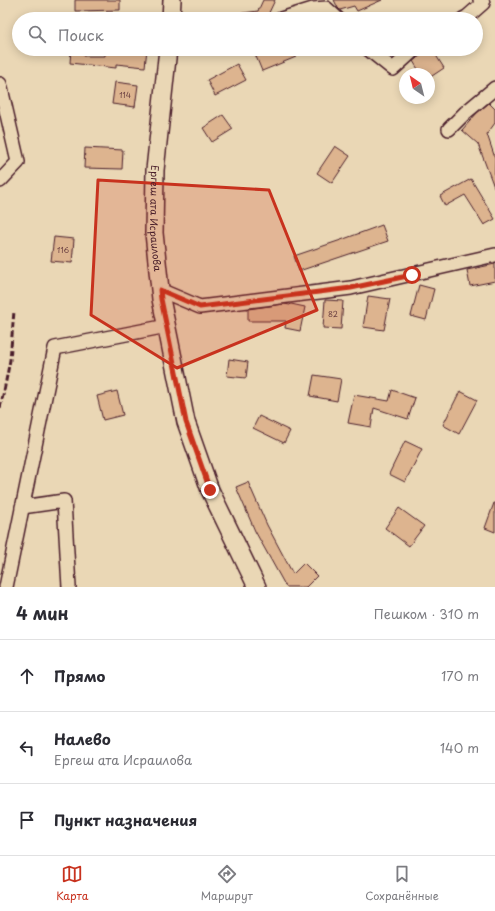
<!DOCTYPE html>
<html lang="ru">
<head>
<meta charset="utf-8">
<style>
  :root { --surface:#fff; --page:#f7f7f7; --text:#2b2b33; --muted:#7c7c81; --line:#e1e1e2; --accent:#c8321e }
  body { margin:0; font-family:"Playpen Sans",sans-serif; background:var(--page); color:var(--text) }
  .compass { position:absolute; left:399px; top:68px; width:36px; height:36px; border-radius:50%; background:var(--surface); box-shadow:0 2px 10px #0003; rotate:325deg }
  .stop { position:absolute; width:12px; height:12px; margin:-9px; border:3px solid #c8321e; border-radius:50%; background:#fff }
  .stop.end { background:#c8321e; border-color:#fff; box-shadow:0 1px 4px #0008 }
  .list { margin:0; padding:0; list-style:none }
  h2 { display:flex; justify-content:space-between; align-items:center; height:52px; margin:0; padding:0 16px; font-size:17px }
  h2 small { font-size:13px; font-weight:400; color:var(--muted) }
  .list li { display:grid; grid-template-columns:26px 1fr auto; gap:12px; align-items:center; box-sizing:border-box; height:72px; padding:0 16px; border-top:1px solid var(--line) }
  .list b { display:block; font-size:15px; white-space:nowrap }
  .list p { margin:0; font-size:13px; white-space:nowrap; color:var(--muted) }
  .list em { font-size:13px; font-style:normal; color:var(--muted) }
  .icon { flex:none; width:22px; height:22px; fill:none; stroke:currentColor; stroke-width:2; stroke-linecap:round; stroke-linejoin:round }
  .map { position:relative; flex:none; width:495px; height:587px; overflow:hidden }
  .search { position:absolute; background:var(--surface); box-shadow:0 2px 10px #0003; left:12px; right:12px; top:12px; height:44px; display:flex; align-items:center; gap:10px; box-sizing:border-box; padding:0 14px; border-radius:22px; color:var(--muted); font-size:15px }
  .sheet { height:268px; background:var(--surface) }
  nav { display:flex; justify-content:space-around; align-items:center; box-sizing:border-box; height:56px; border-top:1px solid var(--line); background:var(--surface); font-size:11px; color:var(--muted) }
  nav a { display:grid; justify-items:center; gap:2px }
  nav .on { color:var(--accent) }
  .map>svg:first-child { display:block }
  .building { fill:#ddb48f; stroke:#4a1f2b }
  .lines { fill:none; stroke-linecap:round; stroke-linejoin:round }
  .minor-casing { stroke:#4a1f2b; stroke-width:16 }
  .major-casing { stroke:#4a1f2b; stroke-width:20 }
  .minor { stroke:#ead7b5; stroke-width:13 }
  .major { stroke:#ead7b5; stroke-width:17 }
  .rail { stroke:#4a1f2b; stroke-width:3; stroke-dasharray:6 3; stroke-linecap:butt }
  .route { stroke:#c8321e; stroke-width:5 }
  .marked { fill:#c8321e; fill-opacity:0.2; stroke:#c8321e; stroke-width:3; stroke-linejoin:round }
  .labels { text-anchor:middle; stroke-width:4; stroke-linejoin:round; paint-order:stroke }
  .number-label { font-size:8px; fill:#6f4444 }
  .street-label { font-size:10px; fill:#4a1f2b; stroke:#ead7b5 }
</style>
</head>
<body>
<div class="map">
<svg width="495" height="587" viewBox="0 0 495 587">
  <rect width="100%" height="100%" fill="#ead7b5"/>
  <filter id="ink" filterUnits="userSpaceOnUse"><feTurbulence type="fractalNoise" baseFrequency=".025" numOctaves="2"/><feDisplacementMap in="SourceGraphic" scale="8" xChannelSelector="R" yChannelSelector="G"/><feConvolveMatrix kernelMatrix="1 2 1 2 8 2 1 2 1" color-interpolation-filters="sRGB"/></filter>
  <g filter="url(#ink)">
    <g class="building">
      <path d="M75,0H120V10L75,11Z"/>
      <path d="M263,0H275L266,19H236V14L258,11Z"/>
      <path d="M334,0H382L357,11L354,6L340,10L338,8Z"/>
      <path d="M71,49H84V56H105V49H147L145,67L116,64V68L70,63Z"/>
      <path d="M268,49H293L296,57L262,71L255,54Z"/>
      <path d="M381,49H398L388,55Z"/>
      <path d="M430,49H432L444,68L429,78V74H421L413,61L420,56Z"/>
      <path d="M237,64L246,80L215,96L207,80Z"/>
      <path d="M115,82L138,85L135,107L112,104Z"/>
      <path d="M489,103L495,109V123L487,134L495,158L494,187L478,144L462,130L477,113Z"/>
      <path d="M223,115L233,129L212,142L203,128Z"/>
      <path d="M335,146L350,156L332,183L317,173Z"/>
      <path d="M85,148L123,150L122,169L84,168Z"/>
      <path d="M471,179L495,219L484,225L465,195L445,206L440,196Z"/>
      <path d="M382,225L388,241L299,271L294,256L341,240Z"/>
      <path d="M54,237L74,239L72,263L51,261Z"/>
      <path d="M495,264V281L470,286L467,270Z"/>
      <path d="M419,285L434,289L426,320L411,316Z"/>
      <path d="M368,296L390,299L384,330L363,327Z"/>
      <path d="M325,300L343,301L341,329L323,328Z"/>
      <path d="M284,304L290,305L291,304L305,307L300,331L285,328L286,321H248V309Z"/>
      <path d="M229,359L248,362L246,378L227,376Z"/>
      <path d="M314,375L341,379L337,401L310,396Z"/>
      <path d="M392,390L415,398L408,419L374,408L371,427L348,423L354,395L389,401Z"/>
      <path d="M117,391L123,415L103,420L97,396Z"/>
      <path d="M460,391L477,400L459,434L443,425Z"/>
      <path d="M259,416L290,431L284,443L253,428Z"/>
      <path d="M405,441L422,449L405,482L389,474Z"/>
      <path d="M248,482L267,525L293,574L304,563L317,576L306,587H286L255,531L236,487Z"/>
      <path d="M494,503H495V532L485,528Z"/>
      <path d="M399,508L424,526L409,546L385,528Z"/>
    </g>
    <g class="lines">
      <g class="minor-casing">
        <g id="minor">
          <path d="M281,19L313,9L326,8L338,19"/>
          <path d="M463,19L467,17L483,3L480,0"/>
          <path d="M368,49L393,69L415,49"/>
          <path d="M0,84L18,162L0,181"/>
          <path d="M449,129L465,113L495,88"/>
          <path d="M160,290L200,307L351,288L495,255"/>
          <path d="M22,507L64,501L69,587"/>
          <path d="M6,587L55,348L167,326"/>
        </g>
      </g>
      <g class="major-casing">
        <g id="major">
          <path d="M171,19L172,0"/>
          <path id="s1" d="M168,49L155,170L154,233L161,299L186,422L210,490L257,587"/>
        </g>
      </g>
      <use href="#minor" class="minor"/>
      <use href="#major" class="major"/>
      <path class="rail" d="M0,408L4,391L10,360L14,311"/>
    </g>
  </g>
  <g class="lines" filter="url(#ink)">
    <path class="route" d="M210,490L186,422L161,299L160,290L200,307L351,288L412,275"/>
  </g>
  <path class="marked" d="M98,180L269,190L317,310L177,368L91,315Z"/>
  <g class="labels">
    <g class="number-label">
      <text x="125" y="98">114</text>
      <text x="63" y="253">116</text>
      <text x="333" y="317">82</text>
    </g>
    <g class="street-label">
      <text dy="4" stroke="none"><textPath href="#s1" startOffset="170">Ергеш ата Исраилова</textPath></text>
    </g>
  </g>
</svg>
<svg class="compass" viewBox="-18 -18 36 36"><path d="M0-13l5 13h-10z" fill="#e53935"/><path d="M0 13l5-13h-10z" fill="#7c7c81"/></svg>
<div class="stop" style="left:412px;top:275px"></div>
<div class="stop end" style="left:210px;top:490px"></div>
<div class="search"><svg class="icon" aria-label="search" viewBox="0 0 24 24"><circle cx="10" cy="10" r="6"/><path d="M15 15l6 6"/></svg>Поиск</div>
</div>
<section class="sheet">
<h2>4 мин<small>Пешком · 310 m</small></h2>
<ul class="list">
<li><svg class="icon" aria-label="ahead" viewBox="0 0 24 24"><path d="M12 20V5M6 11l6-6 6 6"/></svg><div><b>Прямо</b></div><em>170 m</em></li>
<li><svg class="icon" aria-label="left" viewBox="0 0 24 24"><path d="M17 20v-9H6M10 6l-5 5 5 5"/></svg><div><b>Налево</b><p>Ергеш ата Исраилова</p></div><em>140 m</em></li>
<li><svg class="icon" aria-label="arrive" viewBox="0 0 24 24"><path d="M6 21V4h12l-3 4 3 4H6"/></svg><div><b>Пункт назначения</b></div></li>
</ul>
</section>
<nav>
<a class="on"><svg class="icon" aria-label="map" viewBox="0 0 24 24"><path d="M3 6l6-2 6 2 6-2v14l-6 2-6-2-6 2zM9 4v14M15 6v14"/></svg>Карта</a>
<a><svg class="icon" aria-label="directions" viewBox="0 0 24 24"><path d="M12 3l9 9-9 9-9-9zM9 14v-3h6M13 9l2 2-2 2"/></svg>Маршрут</a>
<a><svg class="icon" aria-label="saved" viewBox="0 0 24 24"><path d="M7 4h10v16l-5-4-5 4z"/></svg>Сохранённые</a>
</nav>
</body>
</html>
